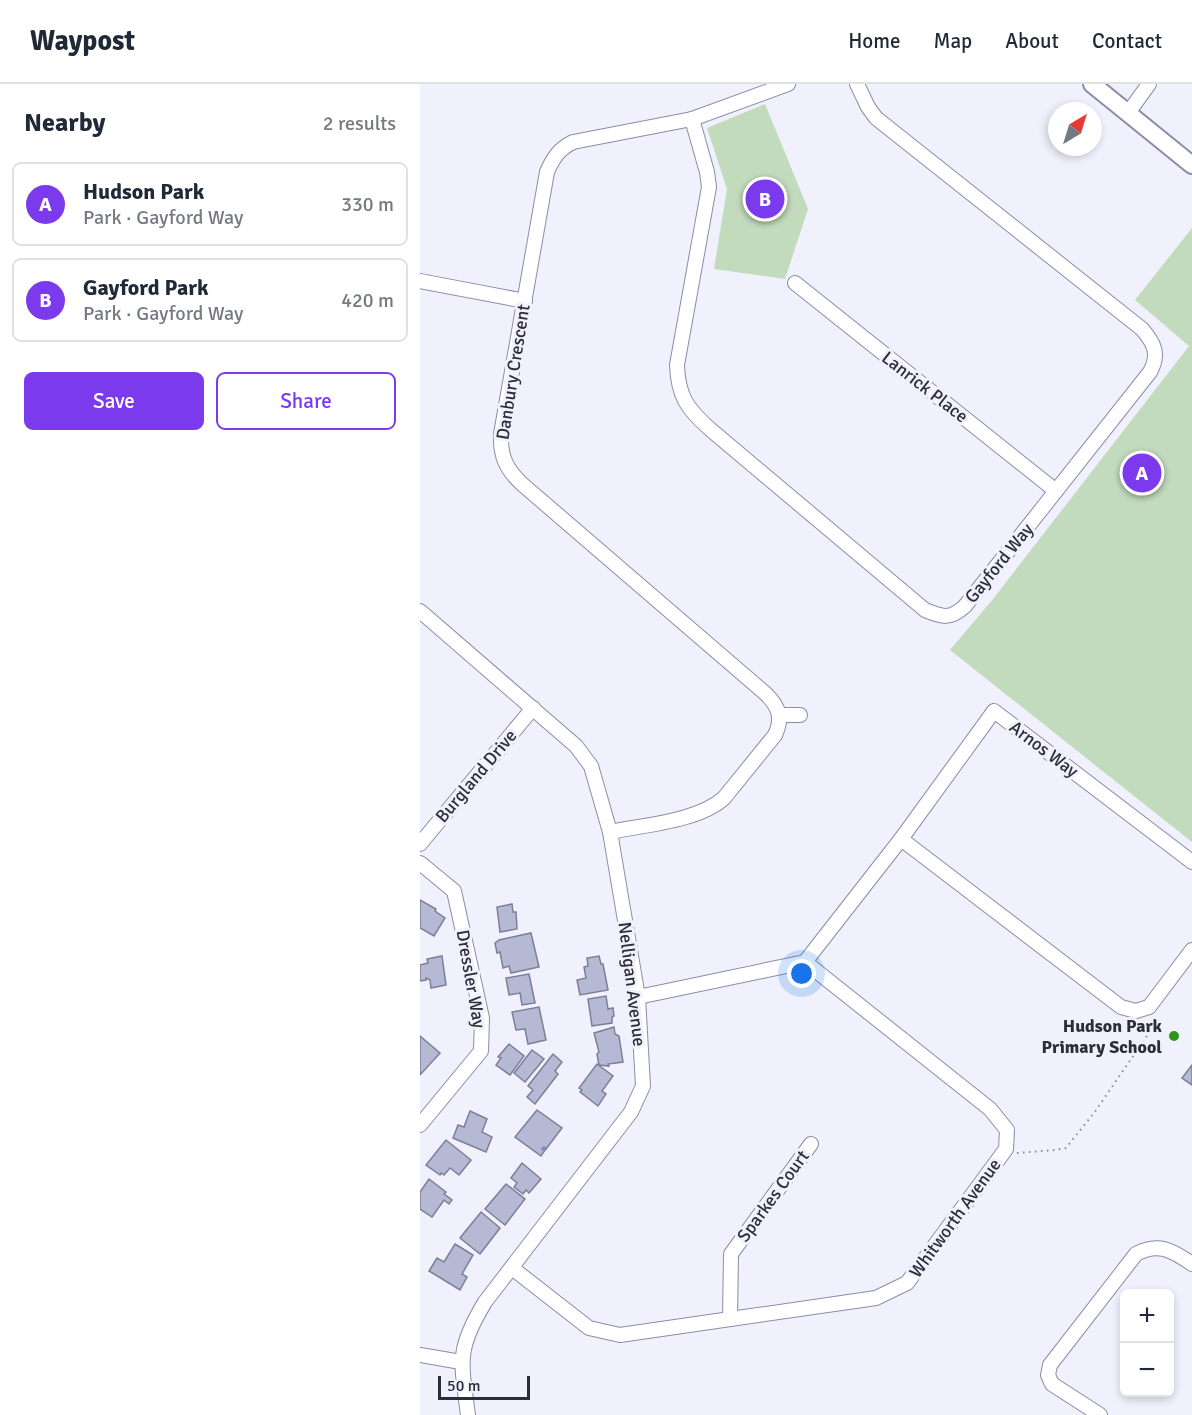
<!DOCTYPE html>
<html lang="en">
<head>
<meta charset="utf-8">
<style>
  :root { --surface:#fff; --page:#f2f2f3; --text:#1f2937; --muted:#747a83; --line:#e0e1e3; --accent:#7c3aed }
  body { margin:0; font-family:Signika,sans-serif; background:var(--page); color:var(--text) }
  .controls { position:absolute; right:18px; bottom:18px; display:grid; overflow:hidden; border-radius:9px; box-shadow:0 3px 9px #0003 }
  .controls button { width:54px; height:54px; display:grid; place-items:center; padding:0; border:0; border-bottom:2px solid var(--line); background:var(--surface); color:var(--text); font:30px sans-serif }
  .compass { position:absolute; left:628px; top:18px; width:54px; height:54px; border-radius:50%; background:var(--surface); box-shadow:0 3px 9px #0003; rotate:38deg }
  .scale { position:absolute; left:18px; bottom:15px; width:92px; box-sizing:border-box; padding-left:6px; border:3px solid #2b2d37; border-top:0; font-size:16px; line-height:21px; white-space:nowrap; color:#2b2d37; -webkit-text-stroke:4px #f0f1fc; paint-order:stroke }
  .you { position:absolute; left:382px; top:890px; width:21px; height:21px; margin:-15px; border:4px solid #fff; border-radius:50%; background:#1a73e8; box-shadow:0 0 0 9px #1a73e833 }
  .badge { display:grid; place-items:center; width:39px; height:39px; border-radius:50%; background:var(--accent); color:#fff; font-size:20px; font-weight:700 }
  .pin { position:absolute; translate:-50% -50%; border:3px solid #fff; box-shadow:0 2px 6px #0006 }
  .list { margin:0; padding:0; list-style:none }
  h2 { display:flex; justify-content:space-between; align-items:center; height:78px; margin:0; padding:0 24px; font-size:26px }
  h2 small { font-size:20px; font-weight:400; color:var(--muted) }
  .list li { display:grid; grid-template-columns:39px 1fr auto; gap:18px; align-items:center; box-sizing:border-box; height:84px; margin:0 12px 12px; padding:0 12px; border:2px solid var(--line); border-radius:9px }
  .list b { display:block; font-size:22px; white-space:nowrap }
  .list p { margin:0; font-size:20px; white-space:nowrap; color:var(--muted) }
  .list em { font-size:20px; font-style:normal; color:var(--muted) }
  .actions { display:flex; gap:12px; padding:18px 24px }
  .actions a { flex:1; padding:14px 0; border:2px solid var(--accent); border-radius:9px; text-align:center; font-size:21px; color:var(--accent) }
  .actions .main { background:var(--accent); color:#fff }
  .map { position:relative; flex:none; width:772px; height:1331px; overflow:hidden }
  header { display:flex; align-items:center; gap:36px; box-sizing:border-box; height:84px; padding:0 30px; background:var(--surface); border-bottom:2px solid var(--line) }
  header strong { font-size:28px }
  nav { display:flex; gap:33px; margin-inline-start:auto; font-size:21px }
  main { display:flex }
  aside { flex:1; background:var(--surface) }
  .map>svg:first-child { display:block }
  .green { fill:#c2dbbd }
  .building { fill:#b6b9d4; stroke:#7b7e97; stroke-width:1.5 }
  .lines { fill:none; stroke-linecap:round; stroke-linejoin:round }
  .minor-casing { stroke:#8a8da6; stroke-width:16 }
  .tertiary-casing { stroke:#8a8da6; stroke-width:20 }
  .path { stroke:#878993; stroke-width:2; stroke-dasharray:1.5 4.5; stroke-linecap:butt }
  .minor { stroke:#fff; stroke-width:14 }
  .tertiary { stroke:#fff; stroke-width:16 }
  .poi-dot { fill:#2f9418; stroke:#f0f1fc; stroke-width:2 }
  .labels { text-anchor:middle; stroke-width:6; stroke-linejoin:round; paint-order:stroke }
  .street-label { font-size:18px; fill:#2b2d37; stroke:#f0f1fc }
  .poi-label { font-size:18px; font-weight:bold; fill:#2b2d37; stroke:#f0f1fc; text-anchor:end }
</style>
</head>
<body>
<header>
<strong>Waypost</strong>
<nav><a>Home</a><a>Map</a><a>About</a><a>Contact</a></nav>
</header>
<main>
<aside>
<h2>Nearby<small>2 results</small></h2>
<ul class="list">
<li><span class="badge">A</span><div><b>Hudson Park</b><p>Park · Gayford Way</p></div><em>330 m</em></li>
<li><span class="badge">B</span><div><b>Gayford Park</b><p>Park · Gayford Way</p></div><em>420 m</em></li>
</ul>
<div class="actions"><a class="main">Save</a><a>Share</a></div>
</aside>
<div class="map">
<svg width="772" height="1331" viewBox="0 0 772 1331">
  <rect width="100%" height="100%" fill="#f0f1fc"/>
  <g class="green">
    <path d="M345,20L388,125L365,195L294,185L307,105L287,44Z"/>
    <path d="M772,144V758L530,566L573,515L769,262L715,216Z"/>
  </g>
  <g class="building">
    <path d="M0,816L16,825L15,827L25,834L14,852L0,844Z"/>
    <path d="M92,820L93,828H96L97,845L80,848L77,823Z"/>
    <path d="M111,849L119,883L91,889L89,882L83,884L80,868L77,869L75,859L79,856Z"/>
    <path d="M22,872L26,901L11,904L10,896L6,894V896L0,897V881L8,879L7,875Z"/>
    <path d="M179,872L181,880H183L188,906L160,911L157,896L166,894L164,883L168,882L167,874Z"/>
    <path d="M109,890L115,919L102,921L100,909L89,911L86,894Z"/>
    <path d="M186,912L188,925L193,924L194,932L192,933V939L172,942L168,915Z"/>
    <path d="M119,923L126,956L108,960L105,945L96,946L92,928Z"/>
    <path d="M194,943L195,950L199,952L203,978L188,980L189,982L179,981L177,970L179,968L174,949Z"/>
    <path d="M0,952L20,969L0,991Z"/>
    <path d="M89,960L104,972L90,991L76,981L81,974L78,973Z"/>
    <path d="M112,966L124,975L105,998L94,989Z"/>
    <path d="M133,970L142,978L135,987L138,990L115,1020L107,1013L113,1006L108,1002Z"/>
    <path d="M177,980L193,992L182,1007L186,1010L178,1022L160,1008L162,1006L159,1004Z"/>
    <path d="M772,981V1001L762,994Z"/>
    <path d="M117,1026L142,1044L126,1065L124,1063L122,1065L125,1066L121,1072L95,1053Z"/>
    <path d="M50,1027L67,1035L62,1048L72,1053L66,1068L33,1054L38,1041L44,1043Z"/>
    <path d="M26,1056L51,1076L39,1091L30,1084L24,1091L21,1089L20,1091L6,1081Z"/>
    <path d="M102,1079L121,1095L109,1109L106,1106L103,1110L94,1103L97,1099L91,1094Z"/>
    <path d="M9,1095L26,1108L24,1110L32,1116L29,1120L24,1116L12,1133L0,1125V1108Z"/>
    <path d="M86,1100L105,1115L85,1141L65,1125Z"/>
    <path d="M61,1128L80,1144L60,1170L40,1154Z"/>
    <path d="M35,1160L53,1171L42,1190L47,1193L40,1206L9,1187L17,1174L24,1178Z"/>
  </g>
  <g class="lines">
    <g class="minor-casing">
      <g id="minor">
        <path d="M708,29L729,0"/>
        <path d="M272,35L287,88L289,103L257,281C258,312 267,325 291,346L505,526C522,533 530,536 545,522L730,288C740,270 734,259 722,245L456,34L448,23L437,0"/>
        <path d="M0,197L105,217"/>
        <path d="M375,199L636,407"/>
        <path d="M0,527L156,662L171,682L190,748L218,913L223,1002L211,1028L65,1218C36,1266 41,1277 48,1331"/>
        <path d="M360,631H380"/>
        <path d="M190,748C224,741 279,737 304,714L355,651C363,634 359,623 346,610L102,400C86,385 80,372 81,350L127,88C133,74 139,65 153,58L272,35L368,0"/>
        <path d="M481,755L701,923L716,927L729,923L772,866"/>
        <path d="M0,760L113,624"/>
        <path d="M0,779L34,807L62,934L61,967L0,1041"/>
        <path d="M385,878L481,755L574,627L772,778"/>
        <path d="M92,1184L169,1244L200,1251L456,1214L487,1199L586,1065L587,1046L570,1025L385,878L218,913"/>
        <path d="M310,1235L311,1170L391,1060"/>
        <path d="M0,1271L41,1278"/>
        <path d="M680,1331L632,1300L628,1291L630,1281L716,1170C738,1158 752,1166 772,1180"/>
      </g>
    </g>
    <g class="tertiary-casing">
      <path id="tertiary" d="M672,0L772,81"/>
    </g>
    <path class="path" d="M597,1069L635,1066L646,1064L674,1029L729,949"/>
    <use href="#minor" class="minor"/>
    <use href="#tertiary" class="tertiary"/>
  </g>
  <circle class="poi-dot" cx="754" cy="952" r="6"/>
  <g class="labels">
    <g class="street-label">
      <text transform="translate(93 288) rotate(-81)" y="6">Danbury Crescent</text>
      <text transform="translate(505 303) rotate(38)" y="6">Lanrick Place</text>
      <text transform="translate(579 479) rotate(-51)" y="6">Gayford Way</text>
      <text transform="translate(624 665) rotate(37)" y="6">Arnos Way</text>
      <text transform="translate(56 692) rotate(-50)" y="6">Burgland Drive</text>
      <text transform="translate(51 895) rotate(80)" y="6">Dressler Way</text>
      <text transform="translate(212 900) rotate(83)" y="6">Nelligan Avenue</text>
      <text transform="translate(353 1112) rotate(-54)" y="6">Sparkes Court</text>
      <text transform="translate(535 1134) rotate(-54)" y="6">Whitworth Avenue</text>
    </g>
    <g class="poi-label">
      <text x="742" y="948">Hudson Park<tspan x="742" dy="21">Primary School</tspan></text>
    </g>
  </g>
</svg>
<div class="controls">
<button>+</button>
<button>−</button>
</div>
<svg class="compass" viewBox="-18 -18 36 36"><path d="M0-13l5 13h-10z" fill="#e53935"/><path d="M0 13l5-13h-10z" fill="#747a83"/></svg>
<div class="scale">50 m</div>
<div class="you"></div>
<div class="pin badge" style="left:722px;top:389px">A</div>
<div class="pin badge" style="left:345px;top:115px">B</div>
</div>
</main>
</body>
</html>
